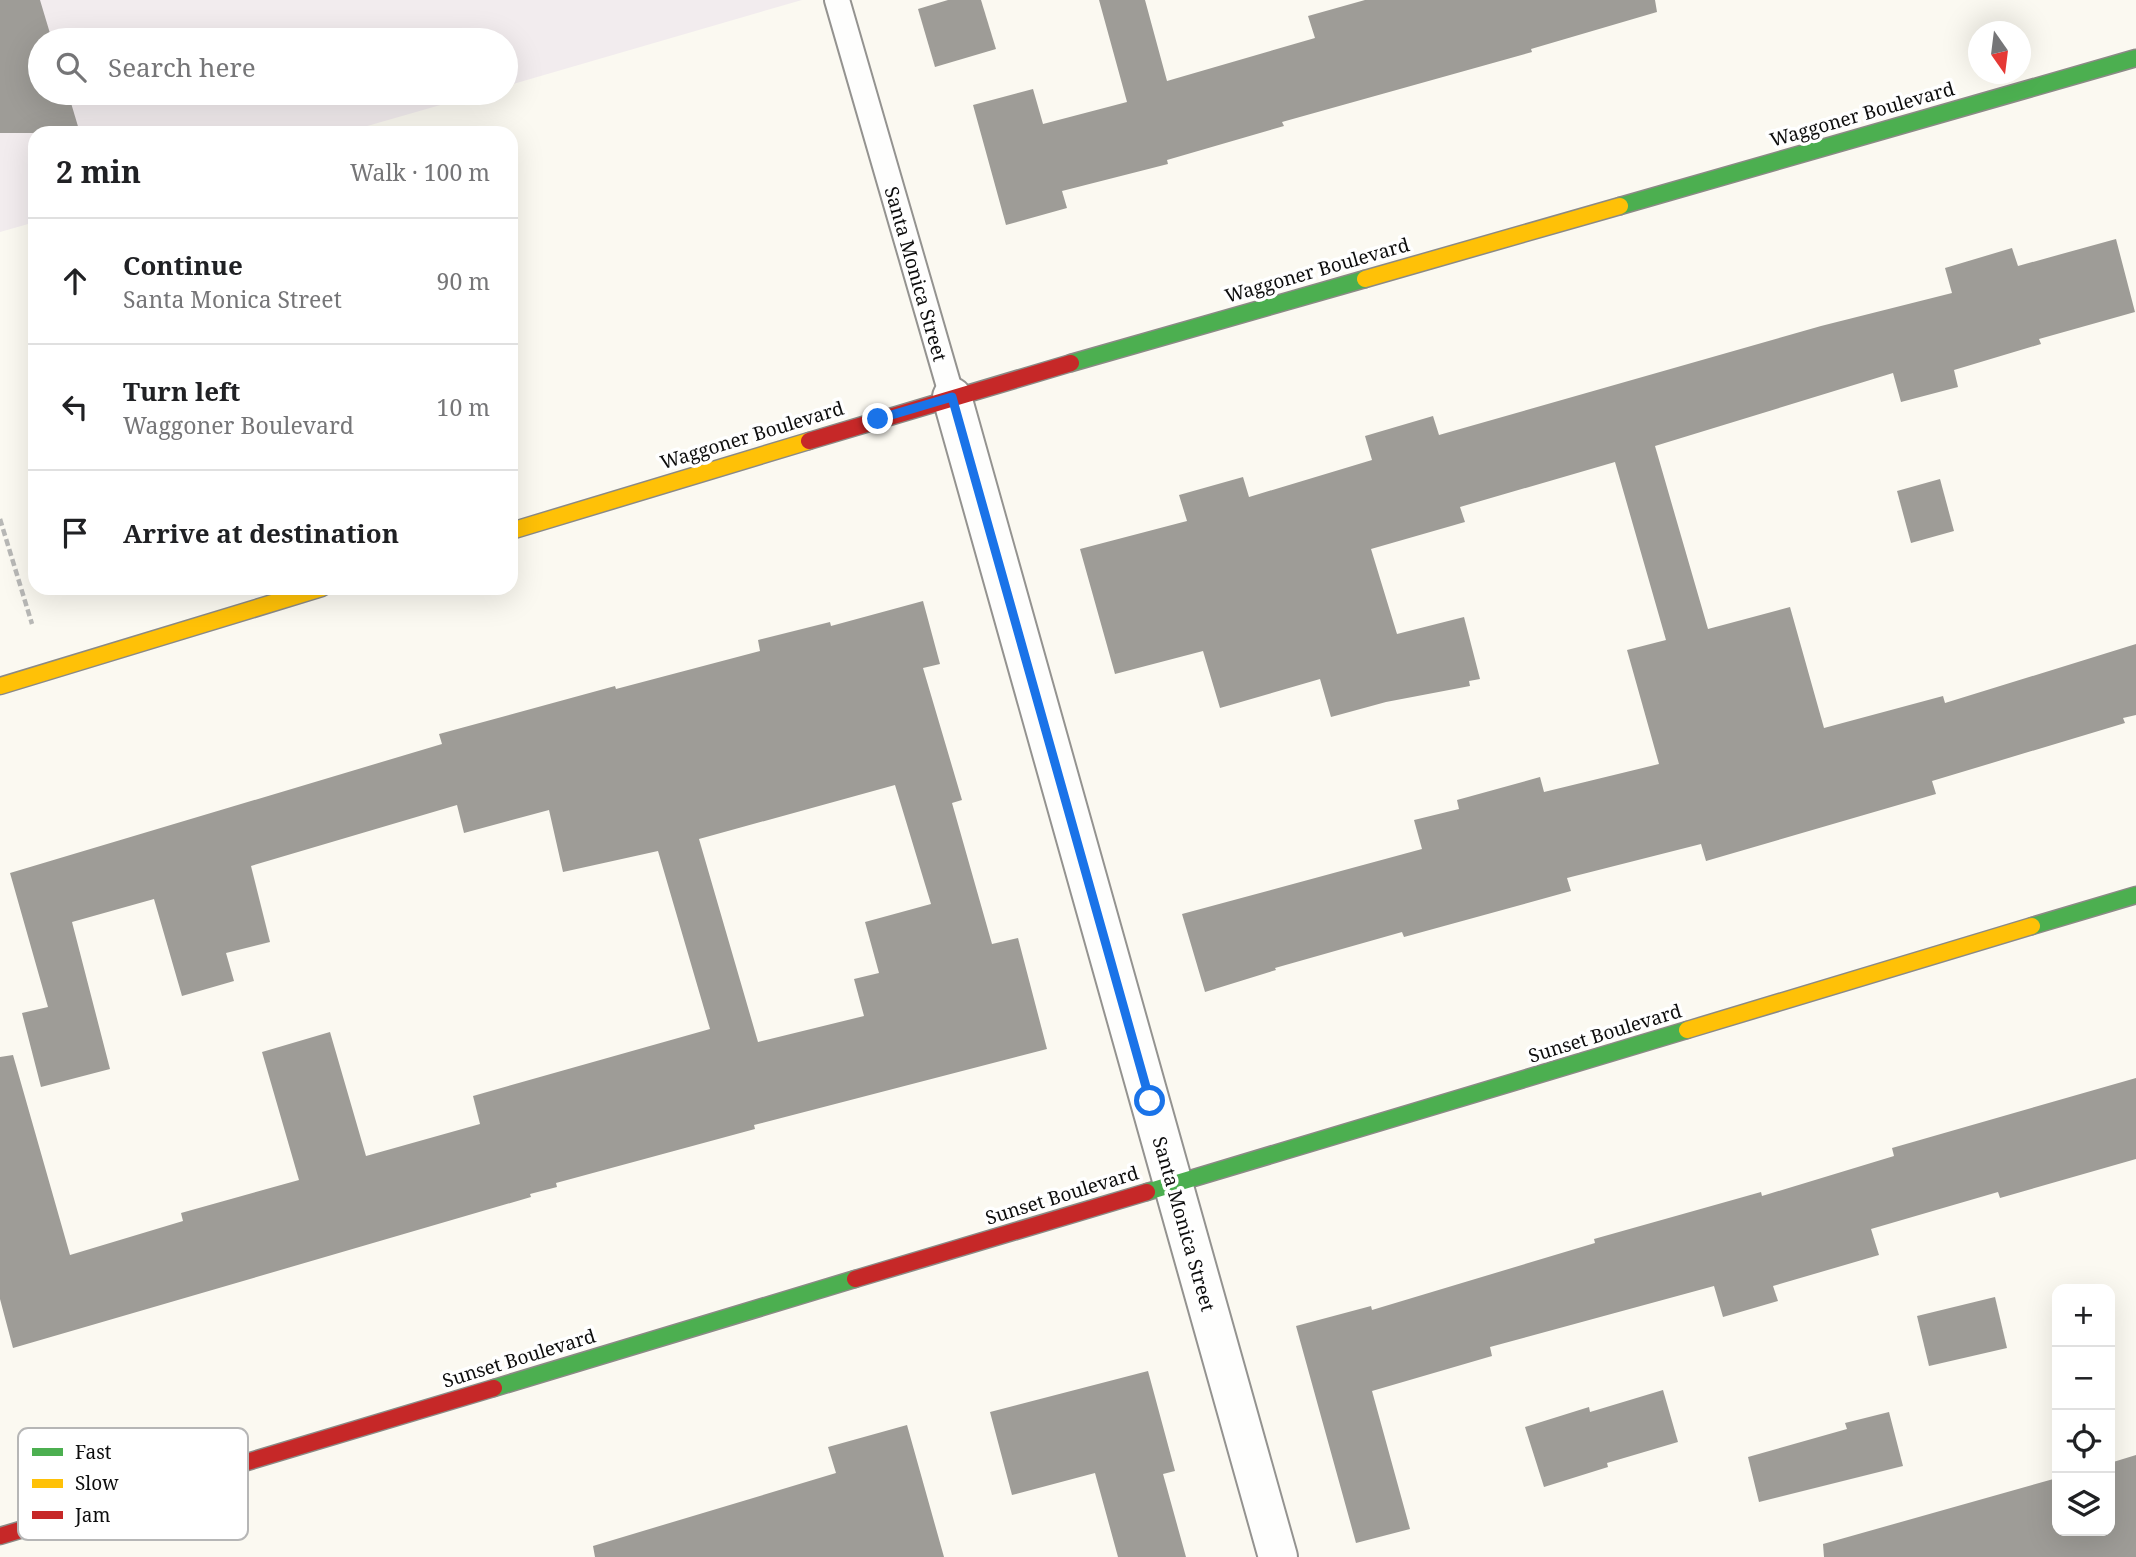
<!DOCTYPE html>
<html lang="en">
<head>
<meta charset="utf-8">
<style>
  :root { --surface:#fff; --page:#f6f6f6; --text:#202124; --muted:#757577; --line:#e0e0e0 }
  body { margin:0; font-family:"Noto Serif",serif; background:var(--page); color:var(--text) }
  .controls { position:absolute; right:21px; bottom:21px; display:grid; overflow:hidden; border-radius:14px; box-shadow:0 7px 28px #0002 }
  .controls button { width:63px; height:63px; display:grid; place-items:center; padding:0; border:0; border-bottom:2px solid var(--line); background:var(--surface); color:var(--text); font:35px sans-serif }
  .compass { position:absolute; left:1968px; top:21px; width:63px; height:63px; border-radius:50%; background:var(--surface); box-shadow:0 7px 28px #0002; rotate:166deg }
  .stop { position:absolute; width:21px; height:21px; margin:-16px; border:5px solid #1a73e8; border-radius:50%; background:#fff }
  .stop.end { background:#1a73e8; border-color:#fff; box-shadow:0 2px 7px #0008 }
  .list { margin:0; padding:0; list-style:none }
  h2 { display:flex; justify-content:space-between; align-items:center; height:91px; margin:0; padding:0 28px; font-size:30px }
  h2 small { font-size:23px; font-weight:400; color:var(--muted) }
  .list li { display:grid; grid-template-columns:46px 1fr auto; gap:21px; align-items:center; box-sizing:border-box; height:126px; padding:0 28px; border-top:2px solid var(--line) }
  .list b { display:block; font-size:26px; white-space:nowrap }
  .list p { margin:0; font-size:23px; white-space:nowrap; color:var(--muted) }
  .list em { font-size:23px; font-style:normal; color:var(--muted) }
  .icon { flex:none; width:38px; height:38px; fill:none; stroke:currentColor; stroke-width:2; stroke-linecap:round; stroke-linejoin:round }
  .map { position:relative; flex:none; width:2136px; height:1557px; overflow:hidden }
  .search { position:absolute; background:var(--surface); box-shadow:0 7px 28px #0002; left:28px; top:28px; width:490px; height:77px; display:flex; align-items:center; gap:18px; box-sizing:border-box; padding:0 24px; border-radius:38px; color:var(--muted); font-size:26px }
  .panel { position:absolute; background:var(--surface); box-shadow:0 7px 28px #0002; left:28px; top:126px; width:490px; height:469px; border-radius:21px }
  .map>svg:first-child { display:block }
  .industrial { fill:#f2ecee }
  .building { fill:#9e9c97; fill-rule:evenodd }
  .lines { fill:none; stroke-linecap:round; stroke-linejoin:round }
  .lane-casing { stroke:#949390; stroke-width:28 }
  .street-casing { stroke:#949390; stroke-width:42 }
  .fast-casing { stroke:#8b8a86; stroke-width:19 }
  .slow-casing { stroke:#8b8a86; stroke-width:19 }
  .jam-casing { stroke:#8b8a86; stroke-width:19 }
  .path { stroke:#b8b8b6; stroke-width:4.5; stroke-dasharray:7 3.5; stroke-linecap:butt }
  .lane { stroke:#fefefd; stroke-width:24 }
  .street { stroke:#fefefd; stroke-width:38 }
  .fast { stroke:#4caf50; stroke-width:16 }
  .slow { stroke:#ffc107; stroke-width:16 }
  .jam { stroke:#c62828; stroke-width:16 }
  .route { stroke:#1a73e8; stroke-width:9 }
  .labels { text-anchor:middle; stroke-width:7; stroke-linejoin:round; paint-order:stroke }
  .street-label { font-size:19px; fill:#0d0d0d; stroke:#fff }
  .key { fill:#fff; stroke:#b6b6b6; stroke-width:2 }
  .key-label { font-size:19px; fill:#0d0d0d }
</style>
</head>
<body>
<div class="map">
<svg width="2136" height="1557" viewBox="0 0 2136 1557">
  <rect width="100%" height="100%" fill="#fbf9f1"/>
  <path class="industrial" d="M0,0H802L506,86V40H40V93H482L343,133H35V222L0,232Z"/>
  <g class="building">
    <path d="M0,0H40L52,40H40V93H68L80,133H0Z"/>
    <path d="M948,0H981L996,49L935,67L918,9Z"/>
    <path d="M1099,0H1145L1167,81L1315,38L1308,16L1365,0H1655L1657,12L1531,49L1532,52L1282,122L1284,126L1167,160L1168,164L1062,191L1067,208L1006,225L973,105L1033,89L1043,124L1127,102Z"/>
    <path d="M2116,239L2135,312L2039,339L2041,344L1954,370L1958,387L1901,402L1893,373L1655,446L1708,629L1790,607L1824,728L1943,696L1945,703L2136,644V715L2123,718L2125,723L1932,781L1936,794L1706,861L1701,844L1567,878L1571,891L1404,937L1402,932L1275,968L1276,970L1205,992L1182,914L1422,849L1414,820L1459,809L1457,800L1540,777L1544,792L1659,764L1627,650L1666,640L1615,462L1460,507L1465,522L1371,549L1397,634L1464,617L1480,679L1469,681L1470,686L1386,702L1331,717L1320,679L1220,708L1203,651L1115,674L1080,549L1187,521L1179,495L1243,477L1249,497L1372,460L1365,436L1433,416L1439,435L1821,326L1952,293L1945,268L2012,248L2018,266Z"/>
    <path d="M1940,479L1954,531L1911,543L1897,491Z"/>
    <path d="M923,601L940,664L923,668L962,800L952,803L992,944L1018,938L1047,1049L754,1125L755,1129L556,1183L557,1187L530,1194L531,1197L13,1348L0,1299V1057L13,1055L70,1255L183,1221L181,1213L299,1180L262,1052L330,1032L366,1156L480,1124L473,1096L710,1029L658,851L563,872L549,810L464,833L457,805L251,866L270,942L226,953L234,981L182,996L154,899L72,922L110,1069L41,1087L22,1013L48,1007L10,873L442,744L439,734L615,686L616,689L760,651L758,640L830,622L831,626ZM895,785L931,904L865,922L879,973L854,979L864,1016L758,1042L699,839Z"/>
    <path d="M2136,1078V1159L2000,1198L1998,1192L1871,1229L1879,1255L1773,1286L1778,1301L1723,1317L1714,1286L1490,1347L1492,1356L1372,1391L1410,1529L1356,1543L1296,1326L1371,1306L1372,1310L1595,1243L1594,1239L1761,1192L1762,1196L1894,1156L1892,1148Z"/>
    <path d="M1995,1297L2007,1348L1929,1366L1917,1316Z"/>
    <path d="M1148,1371L1175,1471L1163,1474L1186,1557H1118L1095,1473L1012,1495L990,1412Z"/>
    <path d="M1663,1390L1678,1442L1607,1463L1608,1467L1544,1487L1525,1427L1589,1407L1590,1412Z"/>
    <path d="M1889,1412L1903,1466L1759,1502L1748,1457L1847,1429L1845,1423Z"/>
    <path d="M907,1425L944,1557H595L593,1546L836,1473L828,1447Z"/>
    <path d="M2136,1455V1557H1824L1823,1544L2057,1478V1531H2110V1463Z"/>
  </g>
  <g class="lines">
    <g class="lane-casing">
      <path id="lane" d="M837,0L952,397"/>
    </g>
    <g class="street-casing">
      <path id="street" d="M952,397L1278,1557"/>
    </g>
    <g class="fast-casing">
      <g id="fast">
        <path d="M1620,206L2136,58"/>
        <path d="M1071,363L1365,279"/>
        <path d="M2032,926L2136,895"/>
        <path d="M1147,1192L1687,1030"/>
        <path d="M494,1388L855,1279"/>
      </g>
    </g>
    <g class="slow-casing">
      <g id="slow">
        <path d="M1365,279L1620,206"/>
        <path d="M511,531L809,441"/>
        <path d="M0,686L322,588"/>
        <path d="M1687,1030L2032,926"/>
      </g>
    </g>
    <g class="jam-casing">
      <g id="jam">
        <path d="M809,441L1071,363"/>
        <path d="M855,1279L1147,1192"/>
        <path d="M0,1536L494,1388"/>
      </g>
    </g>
    <path class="path" d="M0,519L32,624"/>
    <use href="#lane" class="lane"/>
    <use href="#street" class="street"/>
    <use href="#fast" class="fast"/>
    <use href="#slow" class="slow"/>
    <use href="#jam" class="jam"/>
  </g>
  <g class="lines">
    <path class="route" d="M878,419L952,397L1150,1101"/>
  </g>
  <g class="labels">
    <g class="street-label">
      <text transform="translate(1862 114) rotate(-16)" y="7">Waggoner Boulevard</text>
      <text transform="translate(1317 270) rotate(-16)" y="7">Waggoner Boulevard</text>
      <text transform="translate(916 274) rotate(74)" y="7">Santa Monica Street</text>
      <text transform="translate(752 435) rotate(-17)" y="7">Waggoner Boulevard</text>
      <text transform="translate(1605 1033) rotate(-17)" y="7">Sunset Boulevard</text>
      <text transform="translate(1062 1195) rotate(-17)" y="7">Sunset Boulevard</text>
      <text transform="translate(1184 1224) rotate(74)" y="7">Santa Monica Street</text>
      <text transform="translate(519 1358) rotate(-17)" y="7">Sunset Boulevard</text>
    </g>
  </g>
  <rect x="18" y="1428" width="230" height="112" rx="10" class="key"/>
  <rect x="32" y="1448" width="31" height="8" fill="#4caf50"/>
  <rect x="32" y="1479" width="31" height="9" fill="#ffc107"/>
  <rect x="32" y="1511" width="31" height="8" fill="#c62828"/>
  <g class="key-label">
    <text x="75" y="1459">Fast</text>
    <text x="75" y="1490">Slow</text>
    <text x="75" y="1522">Jam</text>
  </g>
</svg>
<div class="controls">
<button>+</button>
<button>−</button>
<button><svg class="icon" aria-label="locate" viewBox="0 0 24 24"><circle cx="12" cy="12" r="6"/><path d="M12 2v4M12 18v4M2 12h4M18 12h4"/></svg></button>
<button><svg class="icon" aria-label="layers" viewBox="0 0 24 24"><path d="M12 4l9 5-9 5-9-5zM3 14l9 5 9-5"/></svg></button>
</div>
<svg class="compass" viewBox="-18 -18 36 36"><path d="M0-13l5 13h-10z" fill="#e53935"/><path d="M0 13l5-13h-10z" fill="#757577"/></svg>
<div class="stop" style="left:1150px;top:1101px"></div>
<div class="stop end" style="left:878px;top:419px"></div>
<div class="search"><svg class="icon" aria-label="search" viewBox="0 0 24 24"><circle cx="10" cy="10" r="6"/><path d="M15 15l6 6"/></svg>Search here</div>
<section class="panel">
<h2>2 min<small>Walk · 100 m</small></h2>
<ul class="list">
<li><svg class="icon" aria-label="ahead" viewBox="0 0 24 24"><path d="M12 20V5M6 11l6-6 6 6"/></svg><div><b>Continue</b><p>Santa Monica Street</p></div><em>90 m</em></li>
<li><svg class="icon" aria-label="left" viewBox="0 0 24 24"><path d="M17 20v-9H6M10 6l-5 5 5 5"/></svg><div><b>Turn left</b><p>Waggoner Boulevard</p></div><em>10 m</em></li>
<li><svg class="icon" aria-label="arrive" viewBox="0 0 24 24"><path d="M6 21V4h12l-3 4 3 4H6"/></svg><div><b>Arrive at destination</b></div></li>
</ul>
</section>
</div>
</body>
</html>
